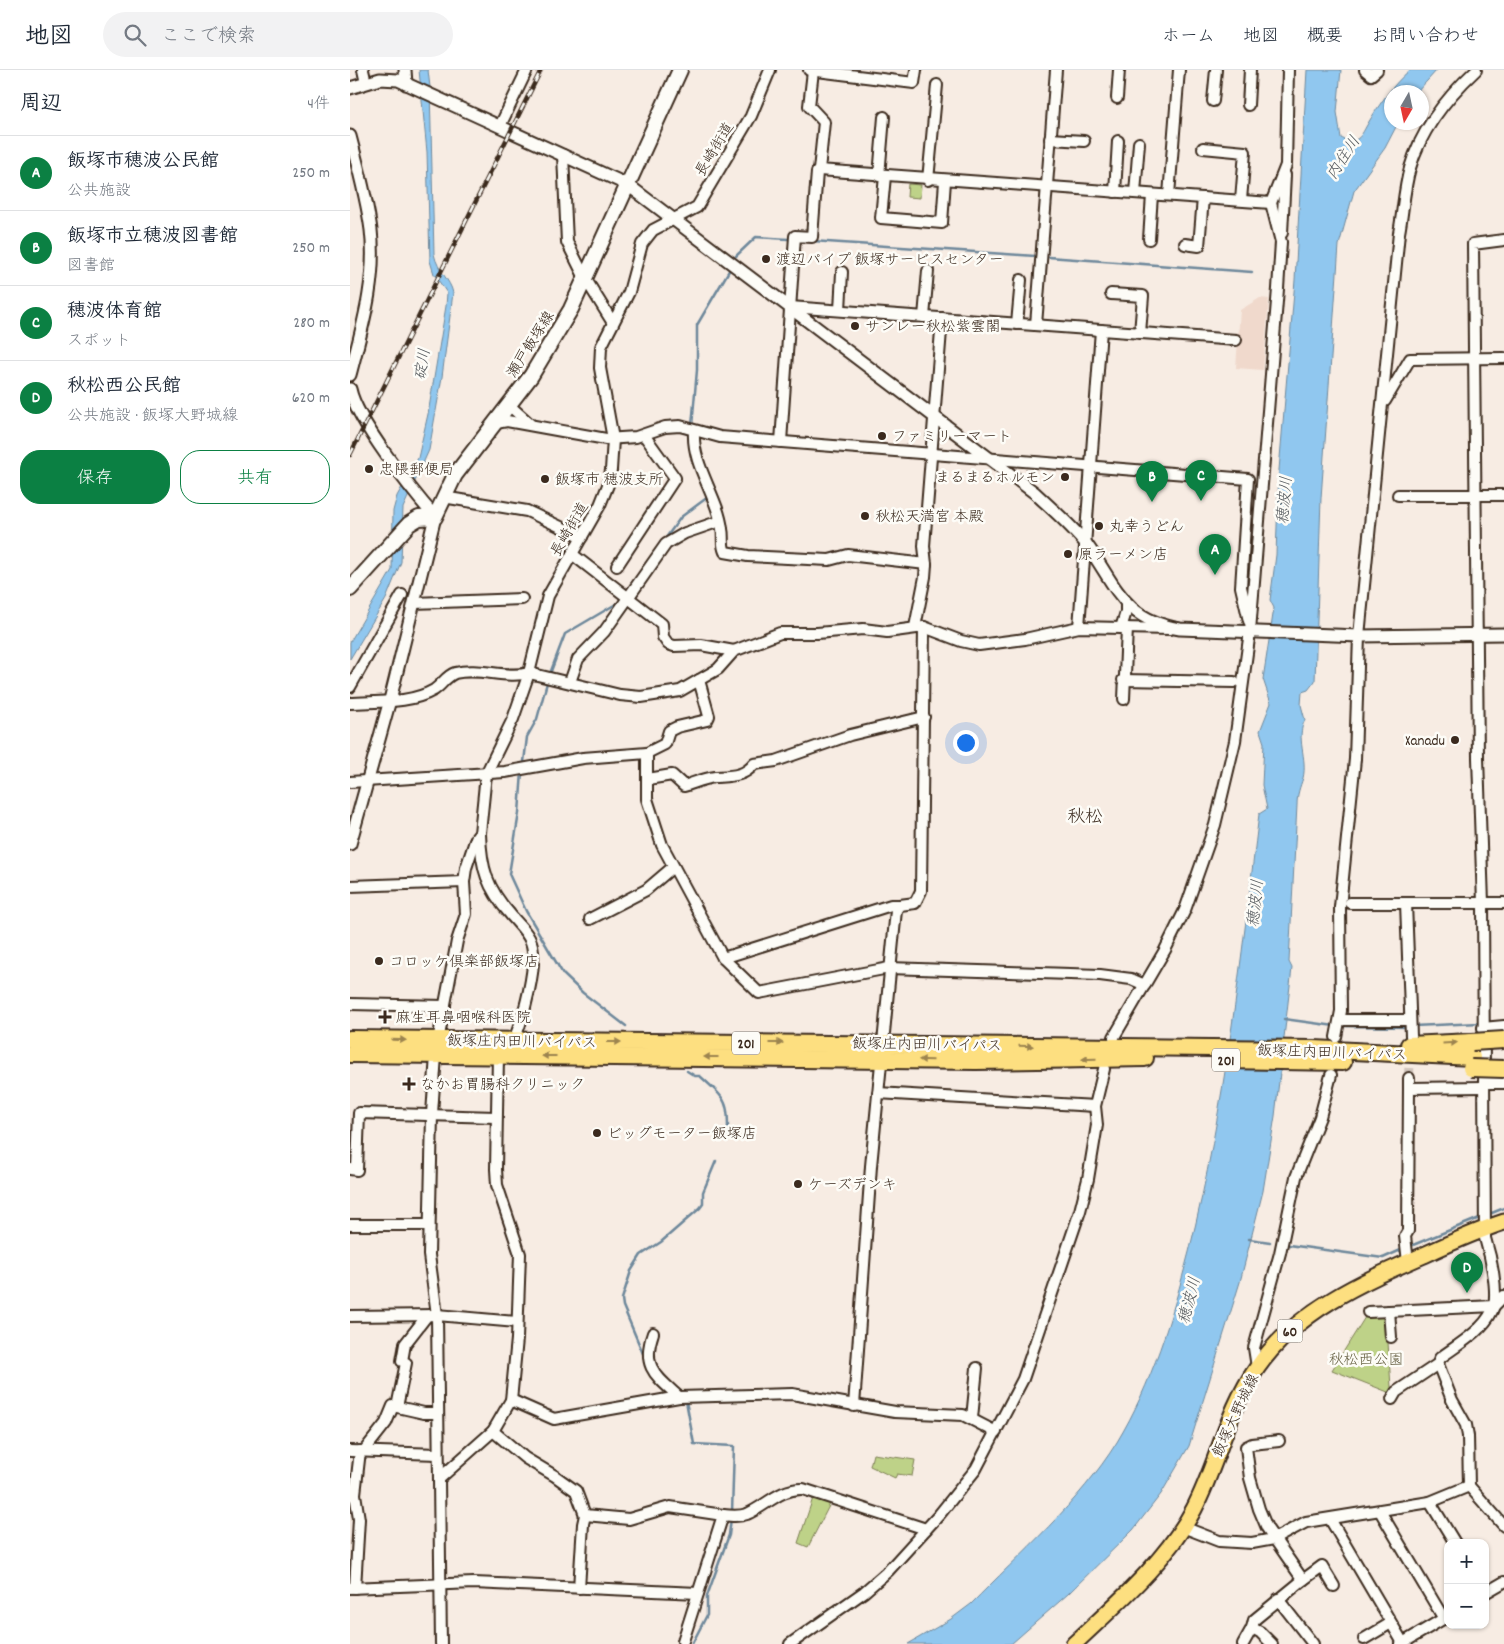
<!DOCTYPE html>
<html lang="ja">
<head>
<meta charset="utf-8">
<style>
  :root { --surface:#fff; --page:#f2f2f3; --text:#1f2937; --muted:#747a83; --line:#e0e1e3; --accent:#0b8043 }
  body { margin:0; font-family:Dekko,"Klee One",sans-serif; background:var(--page); color:var(--text) }
  .controls { position:absolute; right:15px; bottom:15px; display:grid; overflow:hidden; border-radius:10px; box-shadow:0 1px 4px #0004 }
  .controls button { width:45px; height:45px; display:grid; place-items:center; padding:0; border:0; border-bottom:1px solid var(--line); background:var(--surface); color:var(--text); font:25px sans-serif }
  .compass { position:absolute; left:1034px; top:15px; width:45px; height:45px; border-radius:50%; background:var(--surface); box-shadow:0 1px 4px #0004; rotate:189deg }
  .you { position:absolute; left:615px; top:672px; width:18px; height:18px; margin:-12px; border:4px solid #fff; border-radius:50%; background:#1a73e8; box-shadow:0 0 0 8px #1a73e833 }
  .badge { display:grid; place-items:center; width:32px; height:32px; border-radius:50%; background:var(--accent); color:#fff; font-size:16px; font-weight:700 }
  .pin { position:absolute; translate:-50% -41px; filter:drop-shadow(0 1px 2px #0008) }
  .pin::after { content:''; position:absolute; top:26px; width:18px; height:15px; background:inherit; clip-path:polygon(0 0,100% 0,50% 100%) }
  .list { margin:0; padding:0; list-style:none }
  h2 { display:flex; justify-content:space-between; align-items:center; height:65px; margin:0; padding:0 20px; font-size:21px }
  h2 small { font-size:16px; font-weight:400; color:var(--muted) }
  .list li { display:grid; grid-template-columns:32px 1fr auto; gap:15px; align-items:center; box-sizing:border-box; height:75px; padding:0 20px; border-top:1px solid var(--line) }
  .list b { display:block; font-size:19px; white-space:nowrap }
  .list p { margin:0; font-size:16px; white-space:nowrap; color:var(--muted) }
  .list em { font-size:16px; font-style:normal; color:var(--muted) }
  .actions { display:flex; gap:10px; padding:15px 20px }
  .actions a { flex:1; padding:11px 0; border:1px solid var(--accent); border-radius:20px; text-align:center; font-size:18px; color:var(--accent) }
  .actions .main { background:var(--accent); color:#fff }
  .icon { flex:none; width:28px; height:28px; fill:none; stroke:currentColor; stroke-width:2; stroke-linecap:round; stroke-linejoin:round }
  .map { position:relative; flex:none; width:1154px; height:1574px; overflow:hidden }
  header { display:flex; align-items:center; gap:30px; box-sizing:border-box; height:70px; padding:0 25px; background:var(--surface); border-bottom:1px solid var(--line) }
  header strong { font-size:24px }
  nav { display:flex; gap:28px; margin-inline-start:auto; font-size:18px }
  .search { width:350px; height:45px; background:var(--page); display:flex; align-items:center; gap:12px; box-sizing:border-box; padding:0 18px; border-radius:28px; color:var(--muted); font-size:19px }
  main { display:flex }
  aside { flex:1; background:var(--surface) }
  .map>svg:first-child { display:block }
  .built { fill:#f0d9cc }
  .green { fill:#bed288; stroke:#7c7e53 }
  .water { fill:#90c7ef; stroke:#6e889b }
  .lines { fill:none; stroke-linecap:round; stroke-linejoin:round }
  .stream { stroke:#6e889b; stroke-width:2.5 }
  .minor-tunnel { stroke:#d1c5bc; stroke-width:10; stroke-dasharray:10 5; stroke-linecap:butt }
  .minor-casing { stroke:#3b2a1e; stroke-width:14 }
  .tertiary-casing { stroke:#3b2a1e; stroke-width:15 }
  .secondary-casing { stroke:#3b2a1e; stroke-width:18 }
  .primary-casing { stroke:#3b2a1e; stroke-width:19 }
  .trunk-casing { stroke:#3b2a1e; stroke-width:20 }
  .minor { stroke:#fdfcf7; stroke-width:10 }
  .tertiary { stroke:#fdfcf7; stroke-width:11 }
  .secondary { stroke:#fdfcf7; stroke-width:14 }
  .primary { stroke:#fddf80; stroke-width:15 }
  .trunk { stroke:#fddf80; stroke-width:16 }
  .rail-casing { stroke:#3b2a1e; stroke-width:4.5 }
  .rail { stroke:#fdfcf7; stroke-width:2.5; stroke-dasharray:8; stroke-linecap:butt }
  .trunk-bridge-casing { stroke:#3b2a1e; stroke-width:20; stroke-linecap:butt }
  .trunk-bridge { stroke:#fddf80; stroke-width:16 }
  .oneway { fill:#9c844f }
  .poi-dot { fill:#3b2a1e; stroke:#fdfcf7; stroke-width:2 }
  .labels { text-anchor:middle; stroke-width:5; stroke-linejoin:round; paint-order:stroke }
  .shield { fill:#fdfcf7; stroke:#75695f; stroke-width:1 }
  .shield-label { font-size:14px; font-weight:bold; fill:#3b2a1e }
  .street-label { font-size:15px; fill:#3b2a1e; stroke:#fdfcf7 }
  .poi-label { font-size:15px; fill:#3b2a1e; stroke:#fdfcf7; text-anchor:start }
  .park-label { font-size:15px; fill:#625c3e; stroke:#fdfcf7 }
  .water-label { font-size:16px; font-style:italic; fill:#54595d; stroke:#fdfcf7 }
  .quarter-label { font-size:18px; fill:#3b2a1e; stroke:#fdfcf7 }
</style>
</head>
<body>
<header>
<strong>地図</strong>
<div class="search"><svg class="icon" aria-label="search" viewBox="0 0 24 24"><circle cx="10" cy="10" r="6"/><path d="M15 15l6 6"/></svg>ここで検索</div>
<nav><a>ホーム</a><a>地図</a><a>概要</a><a>お問い合わせ</a></nav>
</header>
<main>
<aside>
<h2>周辺<small>4件</small></h2>
<ul class="list">
<li><span class="badge">A</span><div><b>飯塚市穂波公民館</b><p>公共施設</p></div><em>250 m</em></li>
<li><span class="badge">B</span><div><b>飯塚市立穂波図書館</b><p>図書館</p></div><em>250 m</em></li>
<li><span class="badge">C</span><div><b>穂波体育館</b><p>スポット</p></div><em>280 m</em></li>
<li><span class="badge">D</span><div><b>秋松西公民館</b><p>公共施設 · 飯塚大野城線</p></div><em>620 m</em></li>
</ul>
<div class="actions"><a class="main">保存</a><a>共有</a></div>
</aside>
<div class="map">
<svg width="1154" height="1574" viewBox="0 0 1154 1574">
  <rect width="100%" height="100%" fill="#f7ece3"/>
  <filter id="ink" filterUnits="userSpaceOnUse"><feTurbulence type="fractalNoise" baseFrequency=".02" numOctaves="2"/><feDisplacementMap in="SourceGraphic" scale="10" xChannelSelector="R" yChannelSelector="G"/><feConvolveMatrix kernelMatrix="1 2 1 2 8 2 1 2 1" color-interpolation-filters="sRGB"/></filter>
  <g filter="url(#ink)">
    <path class="built" d="M910,228L919,229L913,300L886,298L890,240Z"/>
    <g class="green">
      <path d="M558,114L571,115L570,128L557,127Z"/>
      <path d="M1036,1243L1041,1317L1045,1321L1043,1324L982,1300L1017,1244Z"/>
      <path d="M523,1384L565,1390L562,1406L547,1404L545,1408L520,1396Z"/>
      <path d="M464,1425L481,1432L458,1477L448,1473Z"/>
    </g>
    <g class="water">
      <path d="M69,0H78L80,17L84,184C88,202 100,209 103,223L92,307L79,380L53,438L51,492L36,529L0,589V572L42,500L43,441L47,426L68,388L78,344L96,236L97,223L84,204L80,191L77,82Z"/>
      <path d="M957,0H991L987,42L991,68C995,70 1001,72 1005,70C1011,68 1014,60 1017,55C1028,36 1043,14 1060,0H1087L1067,22H1042V52L1048,53L1035,78L1004,121L989,175L971,428L965,611L958,620L952,622L951,635L955,650C945,668 958,688 953,708C950,717 947,724 947,735L939,892L942,898L925,1046L913,1121L890,1212L839,1376L811,1424L783,1460L718,1524L661,1574H558L601,1549L621,1534C670,1484 730,1432 767,1372C802,1314 822,1247 839,1182C875,1038 891,891 909,744L917,739L912,715L914,673L910,661L921,633L913,609L924,538L920,530L926,485L929,400L945,210Z"/>
    </g>
    <g class="lines">
      <g class="stream">
        <path d="M462,171L685,186"/>
        <path d="M386,186L406,167L438,169"/>
        <path d="M698,187L902,202"/>
        <path d="M342,356L347,300V255L380,199"/>
        <path d="M315,469L331,447L358,427"/>
        <path d="M201,601L215,564L271,531"/>
        <path d="M174,692L177,667L187,649L198,609"/>
        <path d="M172,702L169,743L159,804L176,841L213,904L233,923L276,956"/>
        <path d="M934,949L985,956"/>
        <path d="M991,956L1058,957"/>
        <path d="M1063,956L1130,953"/>
        <path d="M337,1001L345,1006H350C379,1032 378,1031 378,1070"/>
        <path d="M1137,1145L1154,1138"/>
        <path d="M899,1169L920,1172"/>
        <path d="M939,1175L1033,1188L1053,1179"/>
        <path d="M1058,1177L1132,1147"/>
        <path d="M294,1286L273,1236L272,1229L281,1201L291,1185L311,1172L350,1138L353,1134V1122L366,1091"/>
        <path d="M336,1331L344,1374L384,1376L382,1443"/>
        <path d="M342,1574L357,1545V1526L379,1465L381,1448"/>
      </g>
      <path class="minor-tunnel" d="M1059,1008L1060,979"/>
      <g class="minor-casing">
        <g id="minor">
          <path d="M13,0L16,13"/>
          <path d="M459,0L564,13L566,0"/>
          <path d="M1015,0L1021,5L1027,0"/>
          <path d="M767,28L769,0"/>
          <path d="M863,31L866,0"/>
          <path d="M898,35L900,0"/>
          <path d="M150,56L177,0"/>
          <path d="M700,69L734,71"/>
          <path d="M853,78L895,82L891,130"/>
          <path d="M213,85L217,172L235,208L263,253"/>
          <path d="M469,100L921,133"/>
          <path d="M529,106L534,47"/>
          <path d="M535,106L531,148L592,153L595,111"/>
          <path d="M578,110L587,15"/>
          <path d="M765,122L768,71"/>
          <path d="M785,123L789,73"/>
          <path d="M819,125L829,0"/>
          <path d="M932,163L935,105"/>
          <path d="M799,169L802,125"/>
          <path d="M1154,170L1123,174L1128,688L1133,833L1135,1168C1140,1184 1150,1225 1142,1241C1133,1261 1106,1276 1090,1288L1088,1294L1102,1330L1116,1355L1118,1366L1119,1416L1154,1456"/>
          <path d="M835,174L849,176L853,128"/>
          <path d="M761,224L793,226L790,263"/>
          <path d="M440,237L886,270"/>
          <path d="M490,240L492,202"/>
          <path d="M574,247L578,201"/>
          <path d="M667,254L671,210"/>
          <path d="M686,255L706,0"/>
          <path d="M1035,331L1060,289L1154,288"/>
          <path d="M160,336L180,354"/>
          <path d="M146,353L157,351L256,369L286,367L315,357L330,356L370,367L898,409L891,517L899,551"/>
          <path d="M344,362C342,396 368,426 372,459C374,467 371,474 375,482L398,486L479,490L498,485L576,494"/>
          <path d="M431,372L445,166L462,167L467,102L469,100L474,52L459,36L463,1"/>
          <path d="M1048,425H1154"/>
          <path d="M93,427L177,441L232,467"/>
          <path d="M222,484L312,554L313,567L318,574L324,576L351,575L384,581"/>
          <path d="M267,496L325,408L294,365"/>
          <path d="M64,533L172,529"/>
          <path d="M565,557L575,507L576,494L574,476L592,248"/>
          <path d="M729,557L751,260"/>
          <path d="M772,558L820,559"/>
          <path d="M773,610L884,612"/>
          <path d="M220,612L228,589L254,562L316,474L335,463L370,451"/>
          <path d="M0,617L52,525"/>
          <path d="M774,629L777,558"/>
          <path d="M0,633C27,631 60,634 84,620C92,615 96,606 105,603C129,597 155,609 179,603L270,625L291,627L330,621L368,599L384,581L430,563H467L513,559L537,562L574,557L611,571L629,575L675,569L729,557L771,558L776,542V533"/>
          <path d="M297,683V729L312,775L373,888L409,923L539,898L750,905L781,909L795,915"/>
          <path d="M298,709L322,705L334,716C344,713 355,708 365,707C380,706 394,707 404,694L426,691L500,665L574,647"/>
          <path d="M0,712L155,702L233,688L297,683L315,674L319,661L327,657L357,650L359,646L349,610"/>
          <path d="M0,816L114,812"/>
          <path d="M1000,833H1154"/>
          <path d="M1056,833L1061,966"/>
          <path d="M240,849L296,820L323,797"/>
          <path d="M373,888L541,835H550"/>
          <path d="M0,934L95,936"/>
          <path d="M990,950H1060"/>
          <path d="M1133,958L1154,956"/>
          <path d="M764,967L815,880L835,840L865,755L885,671L900,561L928,219L931,172L921,133L936,95L938,0"/>
          <path d="M986,967L991,941L990,837L1005,689L1009,566L1049,163C1053,142 1054,119 1060,98C1071,59 1097,27 1126,0"/>
          <path d="M88,971L107,871L116,844L114,812L116,798L126,768L130,763L136,704L163,649L179,603L198,526L250,435L258,415L261,400L263,369L250,298L251,277L279,222L292,174L303,160L347,137L401,46L420,0"/>
          <path d="M86,985L82,1044L79,1185L87,1245L91,1574"/>
          <path d="M1059,1008V1018L1134,1017"/>
          <path d="M1134,1013H1154"/>
          <path d="M528,1023L745,1036"/>
          <path d="M0,1099L7,1100L9,1043L146,1047"/>
          <path d="M0,1155H79"/>
          <path d="M1058,1192L1055,1166L1058,1161L1059,1018"/>
          <path d="M1039,1241L1041,1267"/>
          <path d="M1018,1242L1144,1236L1154,1226"/>
          <path d="M0,1246L87,1245L167,1252"/>
          <path d="M303,1263C291,1297 306,1306 329,1327"/>
          <path d="M907,1297L904,1278L930,1183L946,1107L970,1047L981,1005"/>
          <path d="M1042,1329L1046,1322L1088,1294"/>
          <path d="M161,1330L204,1349L329,1327L442,1324L545,1342L613,1345L646,1362"/>
          <path d="M504,1336L521,1096L546,840L550,835L565,833L571,821L574,557"/>
          <path d="M47,1337L56,1293L52,1291L55,1274L76,1247"/>
          <path d="M622,1348L627,1298"/>
          <path d="M143,1361L175,1388L205,1406L226,1421L235,1445L279,1449L320,1437L373,1445L333,1571"/>
          <path d="M0,1381L88,1384"/>
          <path d="M14,1381L36,1353L43,1336L74,1343H88"/>
          <path d="M89,1409L143,1361L161,1330L167,1269L170,1184L147,1115L146,1099L148,986C153,981 161,976 164,970C173,949 189,893 181,872C177,861 167,853 160,844C137,818 131,798 130,764"/>
          <path d="M1080,1432L1105,1473"/>
          <path d="M1030,1441L1094,1549"/>
          <path d="M373,1445C381,1446 389,1447 397,1444C416,1436 430,1418 453,1419L576,1459"/>
          <path d="M980,1449L1053,1573"/>
          <path d="M833,1457L869,1471L902,1473L924,1469L956,1452L1080,1432L1119,1416"/>
          <path d="M953,1510L972,1496L984,1516"/>
          <path d="M0,1518L124,1513L348,1523"/>
          <path d="M5,1518L9,1449L5,1424L10,1381"/>
          <path d="M229,1518L233,1454L235,1445"/>
          <path d="M1135,1523L1154,1512"/>
          <path d="M928,1529L963,1574"/>
          <path d="M902,1558L910,1562L922,1574"/>
          <path d="M1014,1569L1041,1553"/>
          <path d="M440,1574L514,1522L538,1501L589,1445L626,1399L673,1309L730,1141L738,1109L747,1055L745,1036L754,999"/>
          <path d="M893,1574L902,1558L904,1550L953,1510L917,1458L909,1439L900,1408L896,1377L902,1374L929,1371"/>
          <path d="M1051,1574L1098,1546"/>
        </g>
      </g>
      <g class="tertiary-casing">
        <g id="tertiary">
          <path d="M55,0L56,14"/>
          <path d="M0,18L30,9L48,10L278,115L685,423C703,440 722,456 737,475C767,517 773,549 830,559L1009,566L1154,564"/>
          <path d="M0,66C8,97 17,129 21,160C27,210 12,258 0,305"/>
          <path d="M0,319C6,350 63,422 85,447L40,630L0,774"/>
        </g>
      </g>
      <g class="secondary-casing">
        <path id="secondary" d="M0,519L59,454L69,448L85,447L105,405L181,306L221,239L330,0"/>
      </g>
      <g class="primary-casing">
        <path id="primary" d="M724,1574C766,1534 816,1492 844,1439C868,1393 877,1340 907,1298C947,1240 1012,1212 1074,1185C1100,1173 1127,1161 1154,1152"/>
      </g>
      <g class="trunk-casing">
        <g id="trunk">
          <path d="M0,969L964,979L1122,987"/>
          <path d="M1059,975L1122,972"/>
          <path d="M0,984L626,991L795,988"/>
          <path d="M877,990L993,992"/>
        </g>
      </g>
      <use href="#minor" class="minor"/>
      <use href="#tertiary" class="tertiary"/>
      <use href="#secondary" class="secondary"/>
      <use href="#primary" class="primary"/>
      <use href="#trunk" class="trunk"/>
      <g class="rail-casing">
        <path id="rail" d="M0,385L191,0"/>
      </g>
      <use href="#rail" class="rail"/>
      <g class="trunk-bridge-casing">
        <g id="trunk-bridge">
          <path d="M1122,972L1154,970"/>
          <path d="M1121,998L1154,999"/>
        </g>
      </g>
      <use href="#trunk-bridge" class="trunk-bridge"/>
    </g>
    <defs><path id="oneway-solid" d="M-6-.8H1V-3.2L6.5 0L1 3.2V.8H-6Z" transform="scale(1.25)"/></defs>
    <g class="oneway">
      <use href="#oneway-solid" transform="translate(49 970) rotate(1)"/>
      <use href="#oneway-solid" transform="translate(264 972)"/>
      <use href="#oneway-solid" transform="translate(426 973)"/>
      <use href="#oneway-solid" transform="translate(1100 973) rotate(-3)"/>
      <use href="#oneway-solid" transform="translate(676 976) rotate(1)"/>
      <use href="#oneway-solid" transform="translate(199 986) rotate(-180)"/>
      <use href="#oneway-solid" transform="translate(361 987) rotate(-180)"/>
      <use href="#oneway-solid" transform="translate(739 989) rotate(179)"/>
      <use href="#oneway-solid" transform="translate(576 990) rotate(-179)"/>
    </g>
  </g>
  <g class="poi-dot">
    <circle cx="416" cy="189" r="5"/>
    <circle cx="505" cy="256" r="5"/>
    <circle cx="532" cy="366" r="5"/>
    <circle cx="19" cy="399" r="5"/>
    <circle cx="715" cy="407" r="5"/>
    <circle cx="195" cy="409" r="5"/>
    <circle cx="515" cy="446" r="5"/>
    <circle cx="749" cy="456" r="5"/>
    <circle cx="718" cy="484" r="5"/>
    <circle cx="1105" cy="670" r="5"/>
    <circle cx="29" cy="891" r="5"/>
    <path d="M32.5 939.5h5v5h5v5h-5v5h-5v-5h-5v-5h5z"/>
    <path d="M56.5 1006.5h5v5h5v5h-5v5h-5v-5h-5v-5h5z"/>
    <circle cx="247" cy="1063" r="5"/>
    <circle cx="448" cy="1114" r="5"/>
  </g>
  <g class="labels">
    <g class="shield">
      <rect x="382" y="961.5" width="28" height="23" rx="4"/>
      <rect x="862" y="978.5" width="28" height="23" rx="4"/>
      <rect x="927.5" y="1249.5" width="25" height="23" rx="4"/>
    </g>
    <g class="shield-label">
      <text x="396" y="978">201</text>
      <text x="876" y="995">201</text>
      <text x="940" y="1266">60</text>
    </g>
    <g class="street-label">
      <text transform="translate(364 79) rotate(-59)" y="5">長崎街道</text>
      <text transform="translate(180 274) rotate(-58)" y="5">瀬戸飯塚線</text>
      <text transform="translate(219 459) rotate(-60)" y="5">長崎街道</text>
      <text transform="translate(172 971) rotate(1)" y="5">飯塚庄内田川バイパス</text>
      <text transform="translate(577 974) rotate(1)" y="5">飯塚庄内田川バイパス</text>
      <text transform="translate(982 982) rotate(2)" y="5">飯塚庄内田川バイパス</text>
      <text transform="translate(885 1345) rotate(-65)" y="5">飯塚大野城線</text>
    </g>
    <g class="poi-label">
      <text x="426" y="194">渡辺パイプ 飯塚サービスセンター</text>
      <text x="515" y="261">サンレー秋松紫雲閣</text>
      <text x="542" y="371">ファミリーマート</text>
      <text x="29" y="404">忠隈郵便局</text>
      <text x="705" y="412" text-anchor="end">まるまるホルモン</text>
      <text x="205" y="414">飯塚市 穂波支所</text>
      <text x="525" y="451">秋松天満宮 本殿</text>
      <text x="759" y="461">丸幸うどん</text>
      <text x="728" y="489">原ラーメン店</text>
      <text x="1095" y="675" text-anchor="end">Xanadu</text>
      <text x="39" y="896">コロッケ倶楽部飯塚店</text>
      <text x="46" y="952">麻生耳鼻咽喉科医院</text>
      <text x="70" y="1019">なかお胃腸科クリニック</text>
      <text x="257" y="1068">ビッグモーター飯塚店</text>
      <text x="458" y="1119">ケーズデンキ</text>
    </g>
    <g class="park-label">
      <text x="1016" y="1294">秋松西公園</text>
    </g>
    <g class="water-label">
      <text transform="translate(992 87) rotate(-57)" y="6">内住川</text>
      <text transform="translate(71 294) rotate(-81)" y="6">碇川</text>
      <text transform="translate(933 430) rotate(-85)" y="6">穂波川</text>
      <text transform="translate(904 833) rotate(-84)" y="6">穂波川</text>
      <text transform="translate(838 1230) rotate(-76)" y="6">穂波川</text>
    </g>
    <g class="quarter-label">
      <text x="735" y="752">秋松</text>
    </g>
  </g>
</svg>
<div class="controls">
<button>+</button>
<button>−</button>
</div>
<svg class="compass" viewBox="-18 -18 36 36"><path d="M0-13l5 13h-10z" fill="#e53935"/><path d="M0 13l5-13h-10z" fill="#747a83"/></svg>
<div class="you"></div>
<div class="pin badge" style="left:865px;top:505px">A</div>
<div class="pin badge" style="left:802px;top:432px">B</div>
<div class="pin badge" style="left:851px;top:431px">C</div>
<div class="pin badge" style="left:1117px;top:1223px">D</div>
</div>
</main>
</body>
</html>
